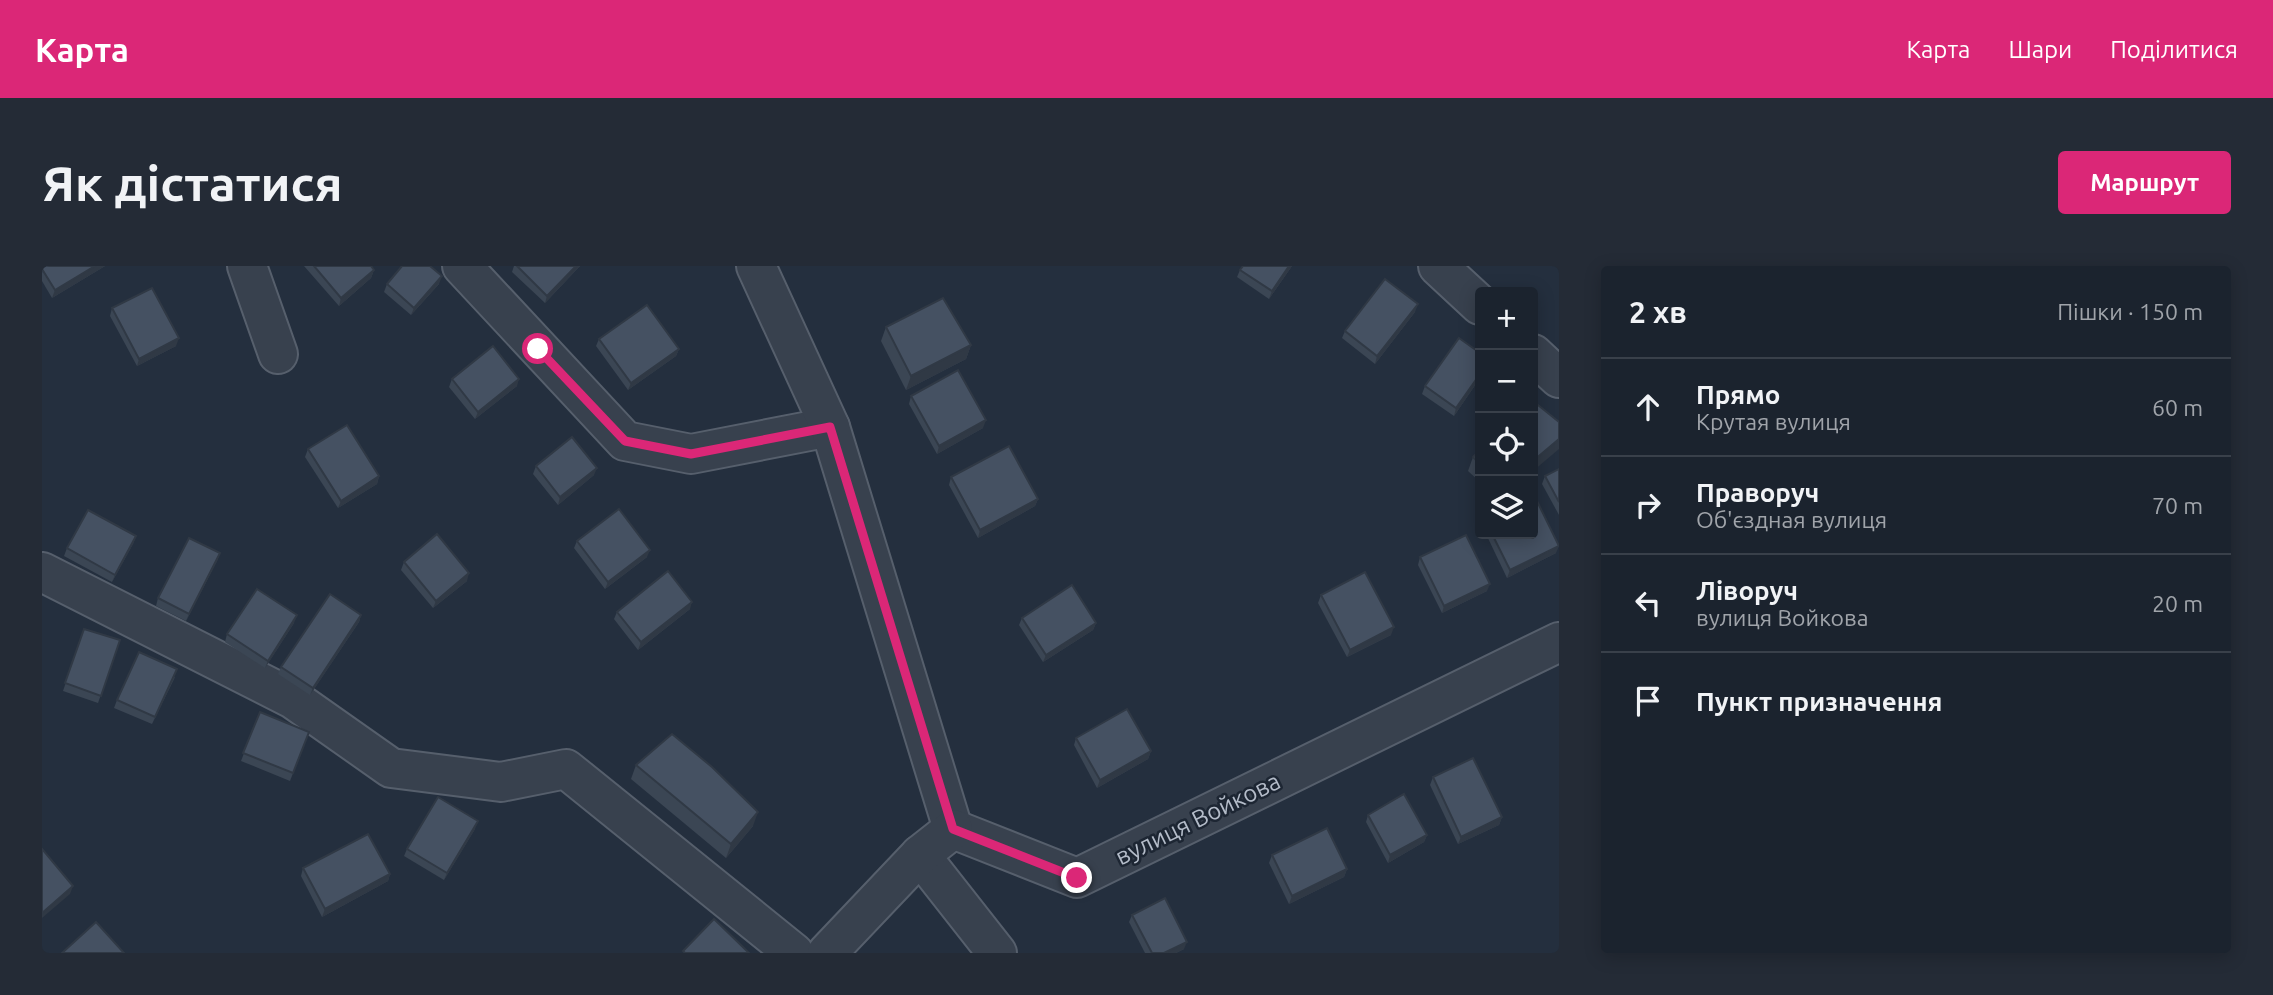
<!DOCTYPE html>
<html lang="uk">
<head>
<meta charset="utf-8">
<style>
  :root { --surface:#1b232e; --page:#242b36; --text:#f1f3f6; --muted:#a0a4aa; --line:#39404a; --accent:#db2777 }
  body { margin:0; font-family:Ubuntu,sans-serif; background:var(--page); color:var(--text) }
  .controls { position:absolute; right:21px; top:21px; display:grid; overflow:hidden; border-radius:7px; box-shadow:0 4px 18px #0003 }
  .controls button { width:63px; height:63px; display:grid; place-items:center; padding:0; border:0; border-bottom:2px solid var(--line); background:var(--surface); color:var(--text); font:35px sans-serif }
  .stop { position:absolute; width:21px; height:21px; margin:-16px; border:5px solid #db2777; border-radius:50%; background:#fff }
  .stop.end { background:#db2777; border-color:#fff; box-shadow:0 2px 7px #0008 }
  .list { margin:0; padding:0; list-style:none }
  h2 { display:flex; justify-content:space-between; align-items:center; height:91px; margin:0; padding:0 28px; font-size:30px }
  h2 small { font-size:23px; font-weight:400; color:var(--muted) }
  .list li { display:grid; grid-template-columns:46px 1fr auto; gap:21px; align-items:center; box-sizing:border-box; height:98px; padding:0 28px; border-top:2px solid var(--line) }
  .list b { display:block; font-size:26px; white-space:nowrap }
  .list p { margin:0; font-size:23px; white-space:nowrap; color:var(--muted) }
  .list em { font-size:23px; font-style:normal; color:var(--muted) }
  .icon { flex:none; width:38px; height:38px; fill:none; stroke:currentColor; stroke-width:2; stroke-linecap:round; stroke-linejoin:round }
  .map { position:relative; flex:none; width:1517px; height:687px; overflow:hidden; border-radius:7px }
  header { display:flex; align-items:center; gap:42px; box-sizing:border-box; height:98px; padding:0 35px; background:var(--accent); color:#fff }
  header strong { font-size:33px }
  nav { display:flex; gap:38px; margin-inline-start:auto; font-size:24px }
  .intro { display:flex; align-items:center; justify-content:space-between; box-sizing:border-box; height:168px; padding:0 42px }
  h1 { margin:0; font-size:49px }
  .button { padding:18px 32px; border-radius:7px; background:var(--accent); color:#fff; font-size:24px; font-weight:700 }
  main { display:flex; gap:42px; padding:0 42px }
  aside { flex:1; background:var(--surface); border-radius:7px; box-shadow:0 4px 18px #0003 }
  .map>svg:first-child { display:block }
  .lines { fill:none; stroke-linecap:round; stroke-linejoin:round }
  .minor-casing { stroke:#565f6c; stroke-width:42 }
  .minor { stroke:#38414e; stroke-width:38 }
  .wall { fill:#3b4654 }
  .shaded-wall { fill:#303945 }
  .building { fill:#455162; stroke:#303945; stroke-width:2 }
  .route { stroke:#db2777; stroke-width:9 }
  .labels { text-anchor:middle; stroke-width:5; stroke-linejoin:round; paint-order:stroke }
  .street-label { font-size:24px; fill:#b4bcc9; stroke:#1d2633 }
</style>
</head>
<body>
<header>
<strong>Карта</strong>
<nav><a>Карта</a><a>Шари</a><a>Поділитися</a></nav>
</header>
<div class="intro"><h1>Як дістатися</h1><a class="button">Маршрут</a></div>
<main>
<div class="map">
<svg width="1517" height="687" viewBox="0 0 1517 687">
  <rect width="100%" height="100%" fill="#242f3e"/>
  <g class="lines">
    <g class="minor-casing">
      <g id="minor">
        <path d="M205,0L236,88"/>
        <path d="M420,0L583,175L649,188L788,161"/>
        <path d="M714,0L788,161L911,563"/>
        <path d="M1396,0L1438,39"/>
        <path d="M1491,88L1517,112"/>
        <path d="M0,306L251,433L349,502L459,516L524,503L752,687"/>
        <path d="M911,563L1035,612L1517,376"/>
        <path d="M878,589L955,687"/>
        <path d="M785,687L878,589L911,563"/>
      </g>
    </g>
    <use href="#minor" class="minor"/>
  </g>
  <g class="wall">
    <path d="M0,0H63L10,32L0,15Z"/>
    <path d="M262,0H329L332,4L329,12L297,40Z"/>
    <path d="M472,0H538L503,37L470,6Z"/>
    <path d="M1250,0L1227,33L1195,11L1198,4Z"/>
    <path d="M345,18H397L369,49L342,26Z"/>
    <path d="M70,42L134,80L95,100L68,50Z"/>
    <path d="M1373,46L1333,98L1300,72L1303,65Z"/>
    <path d="M844,61L929,79L924,93L864,124L839,75Z"/>
    <path d="M557,73L637,83L634,90L586,124L554,80Z"/>
    <path d="M1438,87V112L1412,150L1380,128L1383,120Z"/>
    <path d="M410,113L475,120L433,153L407,121Z"/>
    <path d="M869,130L941,162L895,188L867,138Z"/>
    <path d="M266,183L337,210L335,218L296,242L263,191Z"/>
    <path d="M1438,184V216L1426,205L1431,191Z"/>
    <path d="M494,200L552,209L516,239L491,208Z"/>
    <path d="M1517,203V249L1500,218L1503,210Z"/>
    <path d="M909,211L996,233L993,240L936,272L907,219Z"/>
    <path d="M1444,268H1491L1514,287L1465,312Z"/>
    <path d="M94,270L91,278L70,316L22,290L25,282Z"/>
    <path d="M535,275L605,291L563,323L532,282Z"/>
    <path d="M178,287L175,295L144,355L114,340L116,332Z"/>
    <path d="M1378,291L1445,325L1400,347L1376,299Z"/>
    <path d="M362,296L425,315L391,342L359,304Z"/>
    <path d="M1279,329L1349,369L1305,391L1276,337Z"/>
    <path d="M648,343L596,384L572,353L575,346Z"/>
    <path d="M319,349L317,356L268,429L236,408L239,401Z"/>
    <path d="M980,352L1054,357L1051,364L1001,396L977,359Z"/>
    <path d="M252,357L223,402L183,376L185,368Z"/>
    <path d="M42,363L78,374L56,437L21,425Z"/>
    <path d="M133,411L110,458L72,442L75,434Z"/>
    <path d="M218,446L267,466L248,515L199,495Z"/>
    <path d="M1034,472L1109,485L1106,493L1055,522L1032,479Z"/>
    <path d="M594,499L711,560L684,592L589,513Z"/>
    <path d="M1391,511L1460,551L1457,559L1416,578L1388,519Z"/>
    <path d="M1326,549L1385,569L1382,576L1346,597L1324,556Z"/>
    <path d="M433,563L402,614L362,590L365,583Z"/>
    <path d="M1230,589L1305,603L1302,611L1247,638L1227,597Z"/>
    <path d="M261,602L348,608L346,615L280,651L259,610Z"/>
    <path d="M1090,649L1142,683L1134,687H1103L1087,656Z"/>
  </g>
  <g class="shaded-wall">
    <path d="M53,0H63L10,32L13,24Z"/>
    <path d="M534,0H538L503,37L505,30Z"/>
    <path d="M1247,0H1250L1227,33L1230,25Z"/>
    <path d="M332,4L329,12L297,40L299,32Z"/>
    <path d="M400,10L397,18L369,49L372,42Z"/>
    <path d="M1376,38L1373,46L1333,98L1335,90Z"/>
    <path d="M137,72L134,80L95,100L97,93Z"/>
    <path d="M929,79L924,93L864,124L869,110Z"/>
    <path d="M637,83L634,90L586,124L589,117Z"/>
    <path d="M1438,108V112L1412,150L1414,142Z"/>
    <path d="M477,113L475,120L433,153L436,146Z"/>
    <path d="M944,154L941,162L895,188L897,180Z"/>
    <path d="M1517,173V183L1491,205V195Z"/>
    <path d="M555,202L552,209L516,239L518,231Z"/>
    <path d="M337,210L335,218L296,242L299,235Z"/>
    <path d="M996,233L993,240L936,272L938,264Z"/>
    <path d="M94,270L91,278L70,316L73,309Z"/>
    <path d="M1517,280L1514,287L1465,312L1468,304Z"/>
    <path d="M608,284L605,291L563,323L566,316Z"/>
    <path d="M178,287L175,295L144,355L147,348Z"/>
    <path d="M427,307L425,315L391,342L394,335Z"/>
    <path d="M1448,318L1445,325L1400,347L1402,340Z"/>
    <path d="M650,336L648,343L596,384L599,376Z"/>
    <path d="M255,349L252,357L223,402L226,395Z"/>
    <path d="M319,349L317,356L268,429L271,422Z"/>
    <path d="M1054,357L1051,364L1001,396L1004,389Z"/>
    <path d="M1352,361L1349,369L1305,391L1308,384Z"/>
    <path d="M1109,485L1106,493L1055,522L1058,514Z"/>
    <path d="M716,546L711,560L684,592L689,578Z"/>
    <path d="M1460,551L1457,559L1416,578L1419,571Z"/>
    <path d="M436,555L433,563L402,614L405,607Z"/>
    <path d="M1385,569L1382,576L1346,597L1348,589Z"/>
    <path d="M1305,603L1302,611L1247,638L1250,630Z"/>
    <path d="M348,608L346,615L280,651L283,643Z"/>
    <path d="M31,620L28,628L0,652V647Z"/>
    <path d="M1145,676L1142,683L1134,687H1122Z"/>
  </g>
  <g class="building">
    <path d="M0,0H53L13,24L0,3Z"/>
    <path d="M272,0H329L332,4L299,32Z"/>
    <path d="M360,0H388L400,10L372,42L345,18Z"/>
    <path d="M475,0H534L505,30Z"/>
    <path d="M1201,0H1247L1230,25L1198,4Z"/>
    <path d="M1343,13L1376,38L1335,90L1303,65Z"/>
    <path d="M110,22L137,72L97,93L70,42Z"/>
    <path d="M901,32L929,79L869,110L844,61Z"/>
    <path d="M605,39L637,83L589,117L557,73Z"/>
    <path d="M1417,72L1438,87V108L1414,142L1383,120Z"/>
    <path d="M451,80L477,113L436,146L410,113Z"/>
    <path d="M916,104L944,154L897,180L869,130Z"/>
    <path d="M1491,135L1517,156V173L1491,195Z"/>
    <path d="M305,159L337,210L299,235L266,183Z"/>
    <path d="M530,171L555,202L518,231L494,200Z"/>
    <path d="M967,180L996,233L938,264L909,211Z"/>
    <path d="M1438,184V198L1431,191Z"/>
    <path d="M1517,203V236L1503,210Z"/>
    <path d="M1493,231L1517,280L1468,304L1450,268H1491V232Z"/>
    <path d="M577,243L608,284L566,316L535,275Z"/>
    <path d="M46,244L94,270L73,309L25,282Z"/>
    <path d="M395,268L427,307L394,335L362,296Z"/>
    <path d="M1424,269L1448,318L1402,340L1378,291Z"/>
    <path d="M147,272L178,287L147,348L116,332Z"/>
    <path d="M626,305L650,336L599,376L575,346Z"/>
    <path d="M1323,306L1352,361L1308,384L1279,329Z"/>
    <path d="M1030,319L1054,357L1004,389L980,352Z"/>
    <path d="M215,323L255,349L226,395L185,368Z"/>
    <path d="M288,328L319,349L271,422L239,401Z"/>
    <path d="M42,363L78,374L59,430L23,417Z"/>
    <path d="M97,386L135,403L113,451L75,434Z"/>
    <path d="M1085,443L1109,485L1058,514L1034,472Z"/>
    <path d="M218,446L267,466L251,507L201,487Z"/>
    <path d="M630,468L670,501L716,546L689,578L594,499Z"/>
    <path d="M1431,492L1460,551L1419,571L1391,511Z"/>
    <path d="M1362,528L1385,569L1348,589L1326,549Z"/>
    <path d="M396,531L436,555L405,607L365,583Z"/>
    <path d="M1285,562L1305,603L1250,630L1230,589Z"/>
    <path d="M326,568L348,608L283,643L261,602Z"/>
    <path d="M0,583L31,620L0,647Z"/>
    <path d="M1123,632L1145,676L1122,687H1110L1090,649Z"/>
    <path d="M672,653L707,687H643L641,685Z"/>
    <path d="M54,656L82,687H20Z"/>
  </g>
  <g class="lines">
    <path class="route" d="M496,83L583,175L649,188L788,161L911,563L1035,612"/>
  </g>
  <g class="labels">
    <g class="street-label">
      <text transform="translate(1156 553) rotate(-26)" y="8">вулиця Войкова</text>
    </g>
  </g>
</svg>
<div class="controls">
<button>+</button>
<button>−</button>
<button><svg class="icon" aria-label="locate" viewBox="0 0 24 24"><circle cx="12" cy="12" r="6"/><path d="M12 2v4M12 18v4M2 12h4M18 12h4"/></svg></button>
<button><svg class="icon" aria-label="layers" viewBox="0 0 24 24"><path d="M12 4l9 5-9 5-9-5zM3 14l9 5 9-5"/></svg></button>
</div>
<div class="stop" style="left:496px;top:83px"></div>
<div class="stop end" style="left:1035px;top:612px"></div>
</div>
<aside>
<h2>2 хв<small>Пішки · 150 m</small></h2>
<ul class="list">
<li><svg class="icon" aria-label="ahead" viewBox="0 0 24 24"><path d="M12 20V5M6 11l6-6 6 6"/></svg><div><b>Прямо</b><p>Крутая вулиця</p></div><em>60 m</em></li>
<li><svg class="icon" aria-label="right" viewBox="0 0 24 24"><path d="M7 20v-9h11M14 6l5 5-5 5"/></svg><div><b>Праворуч</b><p>Об'єздная вулиця</p></div><em>70 m</em></li>
<li><svg class="icon" aria-label="left" viewBox="0 0 24 24"><path d="M17 20v-9H6M10 6l-5 5 5 5"/></svg><div><b>Ліворуч</b><p>вулиця Войкова</p></div><em>20 m</em></li>
<li><svg class="icon" aria-label="arrive" viewBox="0 0 24 24"><path d="M6 21V4h12l-3 4 3 4H6"/></svg><div><b>Пункт призначення</b></div></li>
</ul>
</aside>
</main>
</body>
</html>
